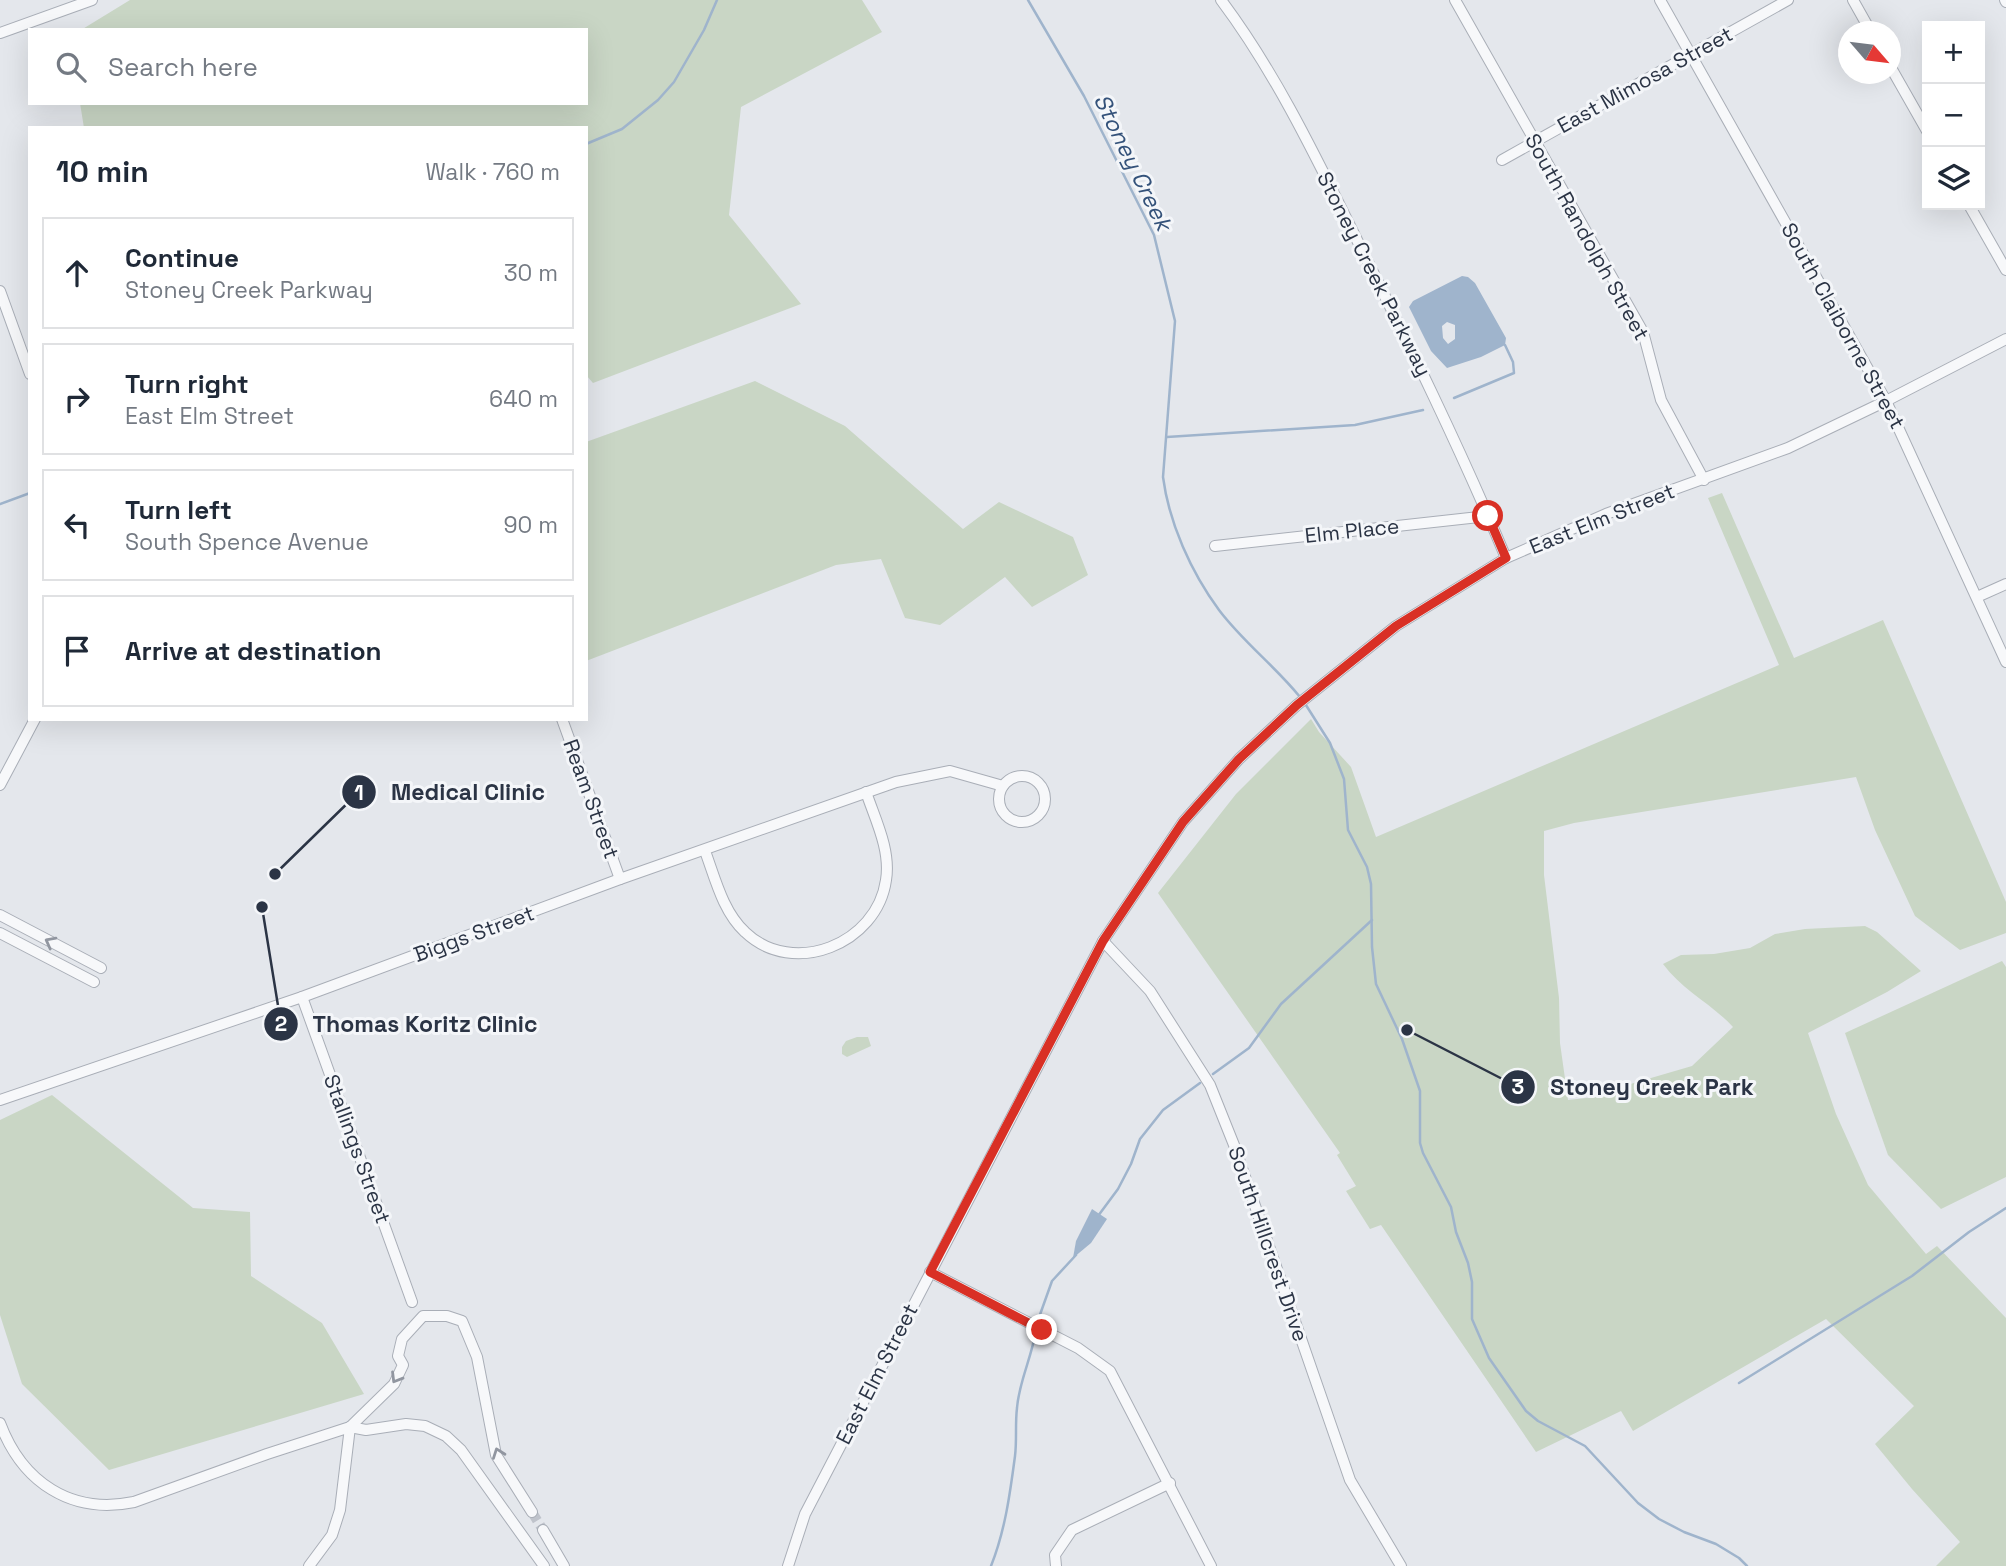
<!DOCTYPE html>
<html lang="en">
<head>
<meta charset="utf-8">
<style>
  :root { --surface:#fff; --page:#f2f2f3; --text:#1f2937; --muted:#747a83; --line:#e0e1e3 }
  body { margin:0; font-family:"Space Grotesk",sans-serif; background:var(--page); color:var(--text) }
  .controls { position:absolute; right:21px; top:21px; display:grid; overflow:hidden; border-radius:0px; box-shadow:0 7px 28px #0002 }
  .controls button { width:63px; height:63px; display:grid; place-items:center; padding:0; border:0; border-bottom:2px solid var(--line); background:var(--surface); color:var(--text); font:35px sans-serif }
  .compass { position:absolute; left:1838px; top:21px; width:63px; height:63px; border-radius:50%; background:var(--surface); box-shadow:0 7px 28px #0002; rotate:118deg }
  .stop { position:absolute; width:21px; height:21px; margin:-16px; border:5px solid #d93025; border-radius:50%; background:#fff }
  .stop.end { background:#d93025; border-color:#fff; box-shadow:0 2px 7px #0008 }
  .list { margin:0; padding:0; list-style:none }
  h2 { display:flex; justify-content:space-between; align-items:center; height:91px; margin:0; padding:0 28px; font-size:30px }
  h2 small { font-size:23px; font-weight:400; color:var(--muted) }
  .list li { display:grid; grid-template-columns:46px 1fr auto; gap:21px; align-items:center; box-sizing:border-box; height:112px; margin:0 14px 14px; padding:0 14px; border:2px solid var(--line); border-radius:0px }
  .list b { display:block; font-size:26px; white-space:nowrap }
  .list p { margin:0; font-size:23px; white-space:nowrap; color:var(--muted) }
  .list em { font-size:23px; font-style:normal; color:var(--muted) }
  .icon { flex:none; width:38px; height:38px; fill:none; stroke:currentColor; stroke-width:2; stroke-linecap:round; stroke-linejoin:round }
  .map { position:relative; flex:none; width:2006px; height:1566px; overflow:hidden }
  .search { position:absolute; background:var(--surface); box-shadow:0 7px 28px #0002; left:28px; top:28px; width:560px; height:77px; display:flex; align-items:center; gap:18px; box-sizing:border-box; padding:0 24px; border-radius:0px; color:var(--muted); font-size:26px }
  .panel { position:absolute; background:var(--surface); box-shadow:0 7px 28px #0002; left:28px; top:126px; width:560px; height:595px; border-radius:0px }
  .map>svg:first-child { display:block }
  .green { fill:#c9d6c5 }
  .water { fill:#9fb4cc; fill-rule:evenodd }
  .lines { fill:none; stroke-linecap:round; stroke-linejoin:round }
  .stream { stroke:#9fb4cc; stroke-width:2.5 }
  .minor-tunnel { stroke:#bfc3cb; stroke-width:10; stroke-dasharray:10 5; stroke-linecap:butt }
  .minor-casing { stroke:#a9aeb7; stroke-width:12 }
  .minor { stroke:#f7f8fa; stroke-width:10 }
  .oneway { stroke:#9196a0 }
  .route { stroke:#d93025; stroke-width:9 }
  .labels { text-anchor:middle; stroke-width:6; stroke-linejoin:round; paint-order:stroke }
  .street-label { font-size:21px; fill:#2b3445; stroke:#f4f6f9 }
  .water-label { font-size:23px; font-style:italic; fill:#34527a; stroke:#f4f6f9 }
  .leader { fill:none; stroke:#2b3445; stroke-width:2.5 }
  .callout-dot { fill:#2b3445; stroke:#f4f6f9; stroke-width:2.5 }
  .mark-label { font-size:21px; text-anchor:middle; font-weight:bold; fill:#fff }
  .callout-label { font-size:23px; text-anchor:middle; font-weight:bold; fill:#2b3445; stroke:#f4f6f9; stroke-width:6; stroke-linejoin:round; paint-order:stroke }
</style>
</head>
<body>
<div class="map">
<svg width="2006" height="1566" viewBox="0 0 2006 1566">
  <rect width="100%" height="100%" fill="#e4e7ec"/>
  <g class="green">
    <path d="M130,0H862L882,32L741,107L729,215L801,304L593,383L586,375V128H84L80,103H586V30H81Z"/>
    <path d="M755,381L845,426L963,529L999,502L1073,537L1088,575L1032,607L1005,577L940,625L905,618L881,559L836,565L586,661V442Z"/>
    <path d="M1722,493L1794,658L1883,620L2006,902V933L1960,950L1915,916L1875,830L1856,777L1574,823L1544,831V875L1559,998L1560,1043L1568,1100L1604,1096L1627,1085L1692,1066L1733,1027C1712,1004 1682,990 1663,964L1681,955L1714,954L1750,948L1775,934L1805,929L1865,926L1877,932L1921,971L1887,992L1808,1033L1836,1114L1868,1185L1926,1254L1937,1246L2006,1318V1566H1936L1960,1542L1912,1489L1875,1444L1914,1406L1826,1319L1633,1431L1621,1411L1536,1452L1381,1225L1370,1229L1346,1191L1356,1186L1337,1155L1340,1153L1158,893L1236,794L1311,719L1319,732L1351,767L1376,837L1779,665L1708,498Z"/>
    <path d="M2002,961L2006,967V1177L1941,1209L1888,1155L1845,1033Z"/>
    <path d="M857,1037H868L871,1046L847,1057L842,1054V1047L846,1041Z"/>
    <path d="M52,1095L193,1208L250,1212L251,1276L322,1323L364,1394L109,1470L22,1384L0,1315V1120Z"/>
  </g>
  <g class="water">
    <path d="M1462,276L1468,277L1475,283L1506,338L1505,345L1481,357L1447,368L1431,351L1409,307L1413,301ZM1447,322L1455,325V339L1448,344L1443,338L1442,326Z"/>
    <path d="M1092,1209L1107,1219L1091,1243L1073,1258L1076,1241Z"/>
  </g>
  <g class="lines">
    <g class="stream">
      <path d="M1028,0L1084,96L1154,235L1175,321L1163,477C1169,523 1191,572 1219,610C1243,642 1275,666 1300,697"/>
      <path d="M586,144L622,129L658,100L674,82L704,30L717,0"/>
      <path d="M1454,398L1514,373L1513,362L1505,345"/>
      <path d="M1167,437L1355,425L1423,410"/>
      <path d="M0,504L30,493"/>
      <path d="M1304,702L1330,743L1344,779L1348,830L1367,867L1371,884L1372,947L1376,984L1402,1039L1420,1091V1143L1423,1153L1451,1207L1456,1232L1468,1263L1472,1282V1319L1489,1358L1526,1411L1538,1421L1585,1446L1638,1503L1659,1519L1684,1532L1716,1544L1739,1558L1747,1566"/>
      <path d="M1213,1074L1249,1048L1281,1004L1372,920"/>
      <path d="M1098,1216L1118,1189L1131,1164L1140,1139L1163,1110L1200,1083"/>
      <path d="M1037,1323L1052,1281L1076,1255"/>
      <path d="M1739,1383L1912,1276L1969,1232L2006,1208"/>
      <path d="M991,1566C1005,1531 1010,1494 1015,1456C1017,1440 1015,1424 1017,1408C1019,1381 1032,1357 1036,1330"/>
    </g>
    <path class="minor-tunnel" d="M532,1512L543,1530"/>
    <g class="minor-casing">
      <g id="minor">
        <path d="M1221,0C1275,72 1315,155 1355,236C1408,342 1460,448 1506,558"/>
        <path d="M1455,0L1643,332L1661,400L1704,480"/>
        <path d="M1660,0L1886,401L2006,662"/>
        <path d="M1853,0L1871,32"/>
        <path d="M2005,0L2006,2"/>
        <path d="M0,33L92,0"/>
        <path d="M1890,66L1927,131"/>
        <path d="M1502,160L1788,0"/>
        <path d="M1969,205L2006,270"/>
        <path d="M0,291L30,374"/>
        <path d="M1215,546L1488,516"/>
        <path d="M1977,597L2006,584"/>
        <path d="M562,719L620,879"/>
        <circle cx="1022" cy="799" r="23"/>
        <path d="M0,785L35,719"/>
        <path d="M705,851C715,878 723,912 745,932C793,978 877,944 886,880C891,850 875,819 866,792"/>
        <path d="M0,915L101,968"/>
        <path d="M0,933L94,982"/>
        <path d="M1103,941L1150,991L1210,1085L1234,1145L1350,1480L1401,1566"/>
        <path d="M302,997L412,1302"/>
        <path d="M0,1100L302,997L620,879L896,782L950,771L1003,786"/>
        <path d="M930,1272L1078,1348L1110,1371L1211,1566"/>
        <path d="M0,1423C22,1482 71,1515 134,1502L267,1454L350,1427L366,1430L406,1424L425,1426L446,1436L461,1450L544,1566"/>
        <path d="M350,1427L394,1384L403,1365L398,1356L402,1339L423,1316H447L462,1321L477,1357L496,1455L532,1512"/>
        <path d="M543,1530L564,1566"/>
        <path d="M309,1566L332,1535L340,1510L350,1427"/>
        <path d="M788,1566L805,1514L1103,941L1183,822L1239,759L1297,705L1396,626L1506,558L1606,514L1788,448L1886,401L2006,339"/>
        <path d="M1056,1566L1055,1555L1072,1530L1170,1483"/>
      </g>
    </g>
    <use href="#minor" class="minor"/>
  </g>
  <defs><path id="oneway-chevron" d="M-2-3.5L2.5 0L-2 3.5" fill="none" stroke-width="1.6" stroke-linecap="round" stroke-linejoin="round" transform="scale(1.75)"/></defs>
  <g class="oneway">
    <use href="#oneway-chevron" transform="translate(50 942) rotate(-152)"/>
    <use href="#oneway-chevron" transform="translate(396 1378) rotate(121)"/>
    <use href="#oneway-chevron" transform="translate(498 1453) rotate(-110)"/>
  </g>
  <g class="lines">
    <path class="route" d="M1042,1330L930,1272L1103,941L1183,822L1239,759L1297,705L1396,626L1506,558L1488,516"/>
  </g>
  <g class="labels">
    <g class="street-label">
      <text transform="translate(1645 80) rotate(-29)" y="7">East Mimosa Street</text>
      <text transform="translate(1587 237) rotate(61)" y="7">South Randolph Street</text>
      <text transform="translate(1374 274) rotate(63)" y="7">Stoney Creek Parkway</text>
      <text transform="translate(1843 326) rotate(61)" y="7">South Claiborne Street</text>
      <text transform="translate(1602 519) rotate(-22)" y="7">East Elm Street</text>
      <text transform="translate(1352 531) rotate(-6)" y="7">Elm Place</text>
      <text transform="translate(591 799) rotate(70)" y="7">Ream Street</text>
      <text transform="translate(474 934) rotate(-20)" y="7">Biggs Street</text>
      <text transform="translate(357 1149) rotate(70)" y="7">Stallings Street</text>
      <text transform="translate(1268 1244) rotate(71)" y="7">South Hillcrest Drive</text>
      <text transform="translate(877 1374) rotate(-63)" y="7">East Elm Street</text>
    </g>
    <g class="water-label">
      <text transform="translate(1133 162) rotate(64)" y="8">Stoney Creek</text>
    </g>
  </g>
  <path class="leader" d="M275 874L359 792M262 907L281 1024M1407 1030L1518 1087"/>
  <g class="callout-dot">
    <circle cx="275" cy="874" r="7"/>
    <circle cx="262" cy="907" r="7"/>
    <circle cx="1407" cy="1030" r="7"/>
    <circle cx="359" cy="792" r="18"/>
    <circle cx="281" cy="1024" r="18"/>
    <circle cx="1518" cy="1087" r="18"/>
  </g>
  <g class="mark-label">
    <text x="359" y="800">1</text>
    <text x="281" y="1031">2</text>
    <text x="1518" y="1094">3</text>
  </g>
  <g class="callout-label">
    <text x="468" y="800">Medical Clinic</text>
    <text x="425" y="1032">Thomas Koritz Clinic</text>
    <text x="1652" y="1095">Stoney Creek Park</text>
  </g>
</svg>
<div class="controls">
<button>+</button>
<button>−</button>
<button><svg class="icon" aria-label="layers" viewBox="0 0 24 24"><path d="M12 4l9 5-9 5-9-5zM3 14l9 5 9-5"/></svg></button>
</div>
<svg class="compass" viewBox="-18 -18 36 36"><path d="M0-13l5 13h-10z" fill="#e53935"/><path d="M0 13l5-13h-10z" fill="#747a83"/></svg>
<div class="stop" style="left:1488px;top:516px"></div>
<div class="stop end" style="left:1042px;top:1330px"></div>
<div class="search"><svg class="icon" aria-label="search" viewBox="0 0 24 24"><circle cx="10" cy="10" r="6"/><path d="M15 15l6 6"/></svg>Search here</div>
<section class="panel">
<h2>10 min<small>Walk · 760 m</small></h2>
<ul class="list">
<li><svg class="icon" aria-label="ahead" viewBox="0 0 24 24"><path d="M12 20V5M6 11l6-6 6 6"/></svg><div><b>Continue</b><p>Stoney Creek Parkway</p></div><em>30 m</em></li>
<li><svg class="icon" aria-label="right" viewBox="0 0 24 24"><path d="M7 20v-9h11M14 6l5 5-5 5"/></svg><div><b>Turn right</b><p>East Elm Street</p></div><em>640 m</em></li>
<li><svg class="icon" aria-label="left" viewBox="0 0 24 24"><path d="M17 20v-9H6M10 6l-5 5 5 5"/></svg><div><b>Turn left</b><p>South Spence Avenue</p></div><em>90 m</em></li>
<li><svg class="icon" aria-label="arrive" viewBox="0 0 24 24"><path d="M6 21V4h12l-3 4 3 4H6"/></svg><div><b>Arrive at destination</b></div></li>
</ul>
</section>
</div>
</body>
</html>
